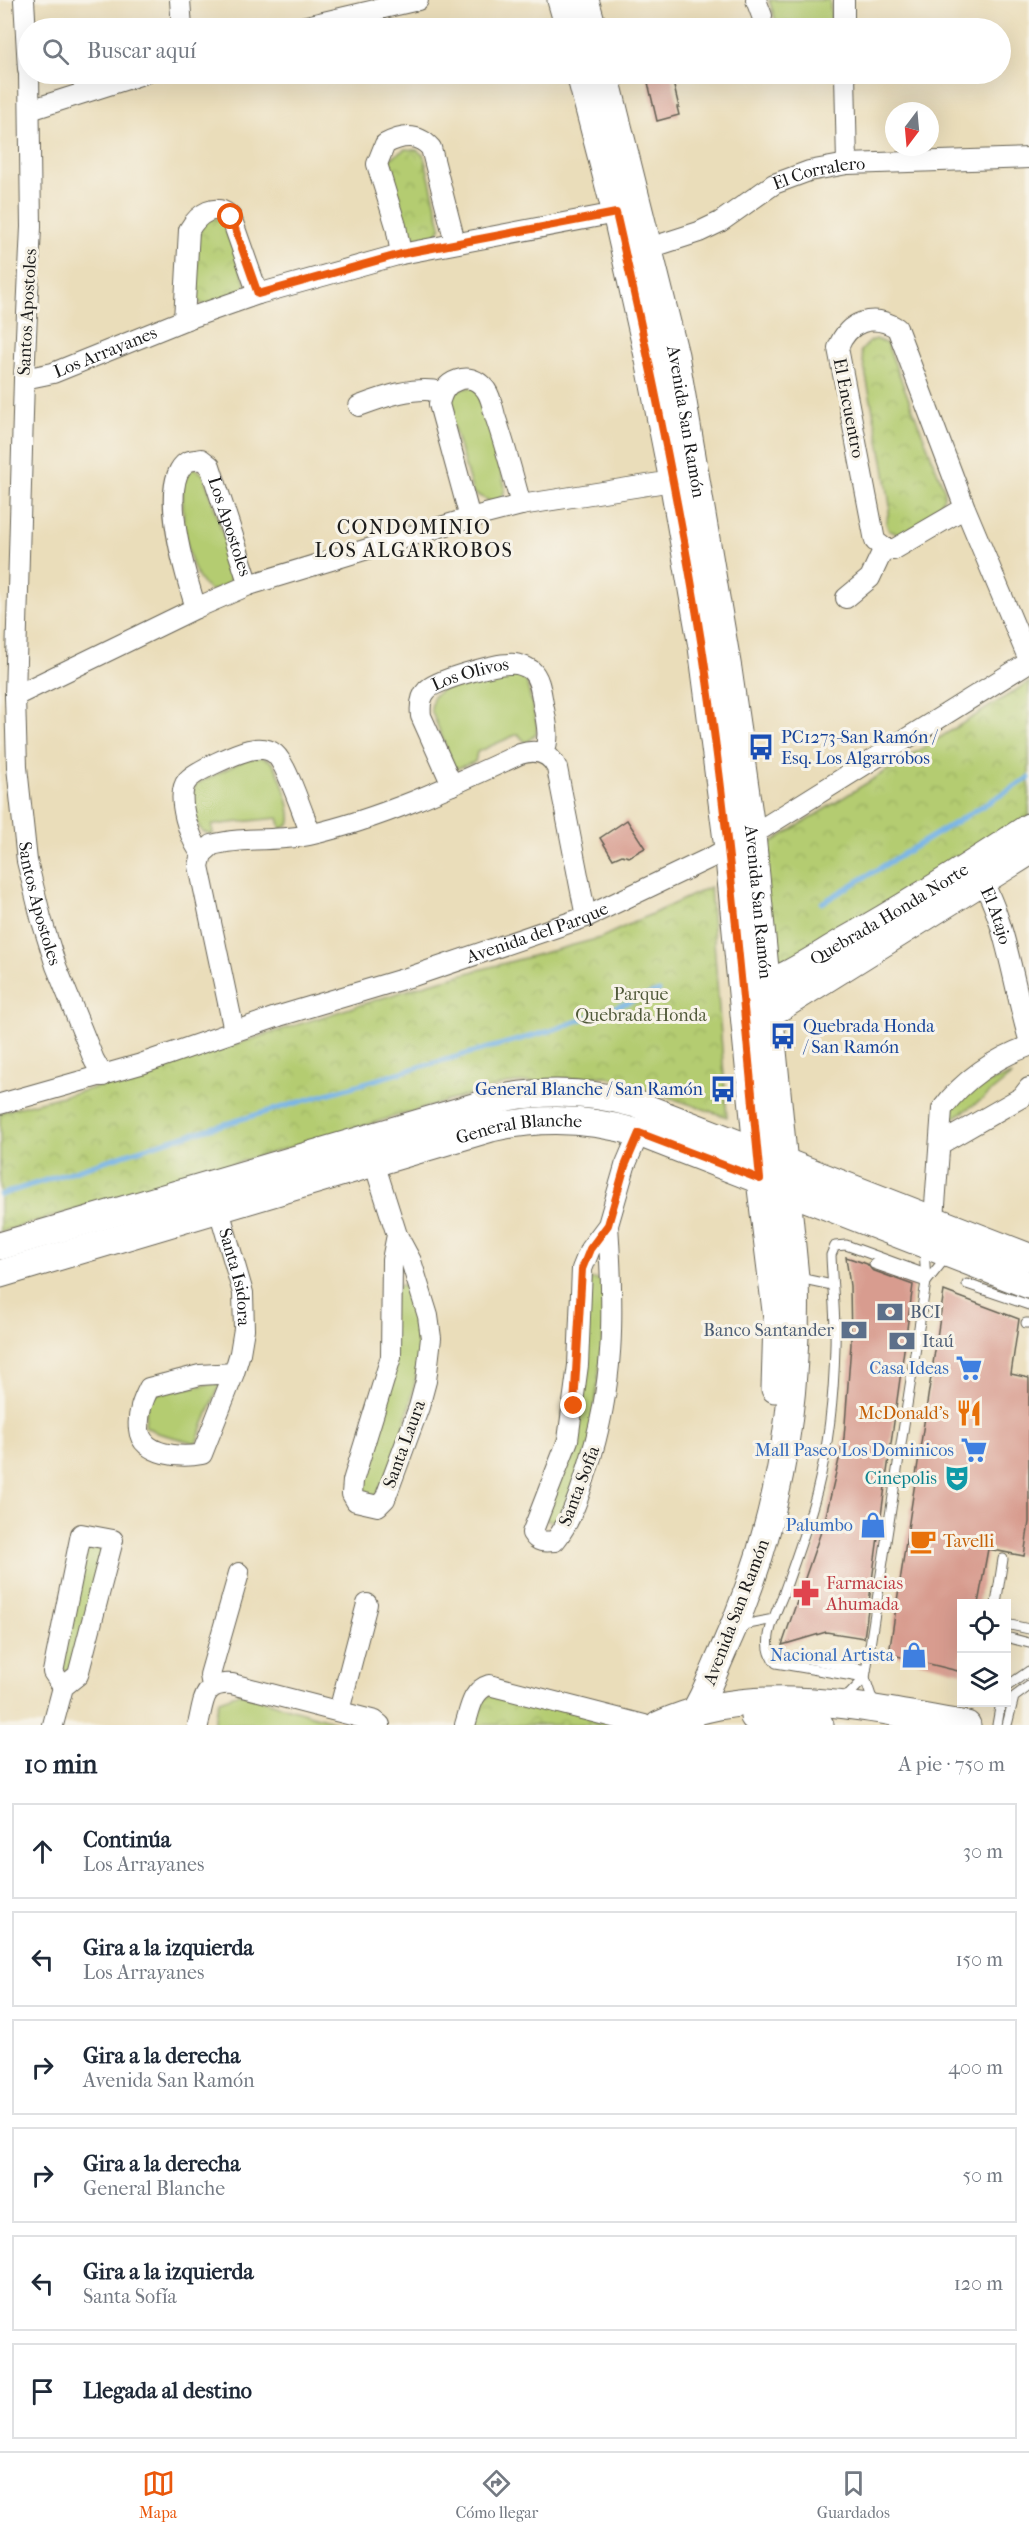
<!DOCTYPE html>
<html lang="es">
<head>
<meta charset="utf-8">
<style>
  :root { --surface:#fff; --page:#f2f2f3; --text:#1f2937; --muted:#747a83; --line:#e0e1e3; --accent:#ea580c }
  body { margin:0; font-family:"IM FELL French Canon",serif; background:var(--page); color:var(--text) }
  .controls { position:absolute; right:18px; bottom:18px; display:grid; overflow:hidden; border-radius:0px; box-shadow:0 6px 24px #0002 }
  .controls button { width:54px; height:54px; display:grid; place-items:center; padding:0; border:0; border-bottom:2px solid var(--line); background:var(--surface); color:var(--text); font:30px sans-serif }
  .compass { position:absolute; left:885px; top:102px; width:54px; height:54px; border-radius:50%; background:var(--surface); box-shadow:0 6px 24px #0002; rotate:196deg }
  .stop { position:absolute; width:18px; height:18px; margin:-14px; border:4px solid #ea580c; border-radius:50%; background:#fff }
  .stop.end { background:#ea580c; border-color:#fff; box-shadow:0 2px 6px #0008 }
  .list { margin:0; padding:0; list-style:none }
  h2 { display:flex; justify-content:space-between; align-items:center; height:78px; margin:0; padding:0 24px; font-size:26px }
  h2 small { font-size:20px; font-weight:400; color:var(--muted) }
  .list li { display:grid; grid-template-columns:39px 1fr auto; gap:18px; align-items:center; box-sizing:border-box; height:96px; margin:0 12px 12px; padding:0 12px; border:2px solid var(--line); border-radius:0px }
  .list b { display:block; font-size:22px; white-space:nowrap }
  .list p { margin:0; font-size:20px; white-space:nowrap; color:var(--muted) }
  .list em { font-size:20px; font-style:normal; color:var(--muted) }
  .icon { flex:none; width:33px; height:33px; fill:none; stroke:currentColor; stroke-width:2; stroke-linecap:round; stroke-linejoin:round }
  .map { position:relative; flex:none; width:1029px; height:1725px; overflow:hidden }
  .search { position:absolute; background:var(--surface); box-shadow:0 6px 24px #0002; left:18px; right:18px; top:18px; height:66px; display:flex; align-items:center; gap:15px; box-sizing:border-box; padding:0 21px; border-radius:33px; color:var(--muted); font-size:22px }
  .sheet { height:726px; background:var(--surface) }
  nav { display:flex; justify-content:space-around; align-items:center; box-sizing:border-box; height:84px; border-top:2px solid var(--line); background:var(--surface); font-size:16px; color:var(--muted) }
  nav a { display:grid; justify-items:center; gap:3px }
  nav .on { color:var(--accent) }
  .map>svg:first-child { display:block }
  .grass { fill:#b4cc71; stroke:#687446; stroke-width:1.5 }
  .park { fill:url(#park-crowns); stroke:#687446; stroke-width:1.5 }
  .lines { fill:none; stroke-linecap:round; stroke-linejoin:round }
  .stream { stroke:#73b2e6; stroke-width:5 }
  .building { fill:#d89c8f }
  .lane-casing { stroke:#646053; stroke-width:11 }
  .street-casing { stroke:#646053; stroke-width:22 }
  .secondary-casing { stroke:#646053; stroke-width:29 }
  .lane { stroke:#fff; stroke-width:9 }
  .street { stroke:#fff; stroke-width:20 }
  .secondary { stroke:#fff; stroke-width:27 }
  .route { stroke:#ea580c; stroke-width:8 }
  .labels { text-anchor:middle; stroke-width:6; stroke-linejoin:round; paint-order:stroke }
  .street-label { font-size:18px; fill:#1c1c1c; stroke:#f7f3e8 }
  .transit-label { font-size:18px; fill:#164399; stroke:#f7f3e8; text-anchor:start }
  .park-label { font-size:18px; fill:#515a3a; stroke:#f7f3e8 }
  .service-label { font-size:18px; fill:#4e5e75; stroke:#f7f3e8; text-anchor:start }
  .shop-label { font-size:18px; fill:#366cbe; stroke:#f7f3e8; text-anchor:end }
  .food-label { font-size:18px; fill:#c56008; stroke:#f7f3e8; text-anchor:end }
  .culture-label { font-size:18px; fill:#0d838f; stroke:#f7f3e8; text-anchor:end }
  .health-label { font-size:18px; fill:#be3a42; stroke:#f7f3e8; text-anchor:start }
  .neighbourhood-label { font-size:20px; letter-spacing:1.5px; fill:#1c1c1c; stroke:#f7f3e8 }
</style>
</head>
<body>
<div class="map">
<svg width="1029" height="1725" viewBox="0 0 1029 1725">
  <defs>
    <pattern id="park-crowns" width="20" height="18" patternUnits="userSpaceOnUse" patternTransform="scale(1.5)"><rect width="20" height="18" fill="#b4cc71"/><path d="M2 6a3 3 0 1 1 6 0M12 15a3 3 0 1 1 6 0" fill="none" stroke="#9aaf61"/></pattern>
  </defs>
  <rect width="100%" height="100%" fill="#f7f3e8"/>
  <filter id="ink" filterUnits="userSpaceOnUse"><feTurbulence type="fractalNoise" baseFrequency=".0167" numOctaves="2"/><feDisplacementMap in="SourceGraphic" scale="12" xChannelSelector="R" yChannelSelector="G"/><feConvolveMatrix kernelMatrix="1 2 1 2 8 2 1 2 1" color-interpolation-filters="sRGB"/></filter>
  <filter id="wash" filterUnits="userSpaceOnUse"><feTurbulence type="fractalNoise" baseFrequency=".008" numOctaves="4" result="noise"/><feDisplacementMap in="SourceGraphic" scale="24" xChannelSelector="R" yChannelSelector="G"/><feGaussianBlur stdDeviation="1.35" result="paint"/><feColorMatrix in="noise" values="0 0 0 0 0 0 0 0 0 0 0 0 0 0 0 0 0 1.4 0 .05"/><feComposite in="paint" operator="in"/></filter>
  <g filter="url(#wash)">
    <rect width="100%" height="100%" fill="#eaddba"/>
    <g class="grass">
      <path d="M769,0H830L831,23L776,22Z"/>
      <path d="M473,387L482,392L505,487C504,497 501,500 491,502L473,493L446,401L452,390Z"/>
      <path d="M195,468L204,475L233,566C232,583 227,586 211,591C184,575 179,501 185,473Z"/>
      <path d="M505,673L517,674L526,680L537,725L536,734L526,743L518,734L477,752L475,762L455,769L431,710L433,697L441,690Z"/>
      <path d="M260,757C263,758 266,759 269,760C280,767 294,814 289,825L281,829L278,818L212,825L213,835L203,832C192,820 189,798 196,784L245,760Z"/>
      <path d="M1012,1075L980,1101L947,1122L948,1112L971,1088Z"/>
      <path d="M590,1279L604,1280L608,1291L591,1441L562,1525L543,1518Z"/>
      <path d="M409,1284C433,1323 412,1404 398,1447C393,1464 383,1481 375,1497L358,1489L396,1286Z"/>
      <path d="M221,1382L196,1443L157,1433L145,1426L147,1395Z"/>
      <path d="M86,1544L104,1549L72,1672L54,1667Z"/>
      <path d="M239,1693L345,1725H213L219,1700Z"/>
    </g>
    <g class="park">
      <path d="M405,149L417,150L424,156L441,226L435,238C423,241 415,244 406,234L388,165L391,158Z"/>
      <path d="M214,218L224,220L246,285L243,291L204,305L195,300C195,283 192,234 205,223C207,220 211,219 214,218Z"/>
      <path d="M876,339L887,344L945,491C942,514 919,523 901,535L889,531L886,523L890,506L883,461L861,351L869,342Z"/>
      <path d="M1029,682V817L798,962H772L756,852Z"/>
      <path d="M710,887L727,1117L606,1076L506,1084L0,1232V1112L106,1085L430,983L600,938Z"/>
      <path d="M499,1692L624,1725H472L479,1701Z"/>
    </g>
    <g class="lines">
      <g class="stream">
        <path d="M822,903L1029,778"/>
        <path d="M0,1195L157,1144L412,1069L550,1031L659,991"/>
      </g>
    </g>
    <g id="blocks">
      <g class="building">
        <path d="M646,74H671L679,107H677L679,115L657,121Z"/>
        <path d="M627,820L645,848L629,857L622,855L613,859L600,838Z"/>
        <path d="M846,1257L867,1264L872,1270L913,1285L864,1638L826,1632L782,1645L825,1520L844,1438L851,1344L850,1286Z"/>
        <path d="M944,1291L1019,1319L1011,1374L1029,1378V1522L1024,1556L988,1549L978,1604H962V1672L889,1654Z"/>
      </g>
    </g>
  </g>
  <g filter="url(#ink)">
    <use href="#blocks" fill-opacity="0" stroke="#646053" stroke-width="1.5"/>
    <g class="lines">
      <g class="lane-casing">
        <g id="lane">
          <path d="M874,1264L926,1282"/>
          <path d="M799,1278L832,1285"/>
          <path d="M927,1281L947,1256"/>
          <path d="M967,1284L1029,1305"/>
          <path d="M1026,1323H1029"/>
          <path d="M996,1604L1003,1559"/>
          <path d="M1006,1624L1029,1629"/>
          <path d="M738,1626L774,1619"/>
          <path d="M1006,1637L1029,1643"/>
          <path d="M798,1657L866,1670"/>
          <path d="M865,1678L776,1663C759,1645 775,1615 783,1595C795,1561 808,1526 817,1491C829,1444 834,1394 835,1346C836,1316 832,1285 831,1255L835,1246L846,1245L931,1276"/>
          <path d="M1006,1687L1029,1671"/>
          <path d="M844,1700L865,1678"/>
          <path d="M877,1704L871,1696L865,1678L926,1282L924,1248"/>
          <path d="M997,1725L1001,1702"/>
          <path d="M1007,1725L1014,1697L1029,1686"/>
        </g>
      </g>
      <g class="street-casing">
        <g id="street">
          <path d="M24,0L28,69"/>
          <path d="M180,0L182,28"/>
          <path d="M756,0L762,16"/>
          <path d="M844,0V28"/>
          <path d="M298,28L418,0"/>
          <path id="s1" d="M29,74L31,227L24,379L15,696L17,767L27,861L41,918L56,966L94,1060L103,1076"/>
          <path d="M845,74L847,164"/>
          <path d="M30,110L143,74"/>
          <path id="s2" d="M637,252L699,232L720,222L774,184L809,171L847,164L1029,158"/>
          <path d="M401,254L396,226L377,164L385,144C402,135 418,133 431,148L455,242"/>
          <path d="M184,320L189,230C198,214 216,201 231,217L258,294"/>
          <path id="s3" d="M24,379L53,373L184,320L258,294L401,254L616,213"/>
          <path d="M359,406C383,397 416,385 442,392"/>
          <path d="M965,508L893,550L884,548L875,541L838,348C848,321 873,313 897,328L965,508L1029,660"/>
          <path d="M470,518L439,404C442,392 446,384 458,380C470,376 478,380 486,390C491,397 493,408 495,416C505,445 513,475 521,505"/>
          <path d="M846,598L870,578L884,548"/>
          <path id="s4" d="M196,608C187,580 156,482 187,462C191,460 198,460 201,459L210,466L249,585"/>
          <path d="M15,696L196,608L249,585L470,518L521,505L685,479"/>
          <path id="s5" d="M452,785L421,716C420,707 420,697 427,690C435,680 495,664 509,664C516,663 525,666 531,670C541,679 541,696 544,709C547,725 550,738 544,753"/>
          <path d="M202,854C190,842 175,795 187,781C194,771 237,753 249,750C258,748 268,748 275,754C287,764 304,818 311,834"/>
          <path id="s6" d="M975,871C1005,909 1014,991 1029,1039"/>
          <path d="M234,1031L199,866L202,854L212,845C244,836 277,842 309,835C383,818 451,786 520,754C536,749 550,752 557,768L586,917"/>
          <path id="s7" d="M0,1104L141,1064L279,1016L413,976L586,917L714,856L752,835L1029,662"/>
          <path d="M940,1144L1022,1097L1029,1088"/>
          <path d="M370,1150L397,1235L411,1261L428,1316L431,1338L426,1381L419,1407L385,1499L378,1506L356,1501L352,1494L353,1481L391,1357L392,1260L397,1235"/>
          <path id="s8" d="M215,1196L243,1293L244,1329L240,1353L234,1373L202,1454C182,1458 141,1456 139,1429C137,1414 143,1400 149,1388L200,1375L234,1373"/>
          <path d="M934,1219L942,1109C963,1080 995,1058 1029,1046"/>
          <path d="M608,1225C614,1314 615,1384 587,1470C580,1494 571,1521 555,1541C545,1542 538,1543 532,1533L568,1440L578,1365L582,1269L590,1249L608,1225L625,1166L639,1133"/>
          <path d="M212,1686L210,1675L239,1573"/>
          <path d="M339,1711L367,1604"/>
          <path d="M53,1725L63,1687L78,1675L113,1540L81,1534L53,1672L63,1687"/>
          <path d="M198,1725C204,1701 202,1682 232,1684L375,1721L380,1725"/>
          <path d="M465,1725C470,1710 472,1690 489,1685L644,1725"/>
        </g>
      </g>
      <g class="secondary-casing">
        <g id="secondary">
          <path d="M561,0L569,28"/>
          <path d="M585,0L593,28"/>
          <path d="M580,74L616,213L649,360L673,481L702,647L728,848L760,1180L777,1319L775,1389"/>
          <path id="s9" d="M605,74L675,355L728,669L752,835L795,1277C799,1407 777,1533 723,1651C712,1676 702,1703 686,1725"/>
          <path id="s10" d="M750,988C783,981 812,960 841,943C905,907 967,868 1029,827"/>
          <path d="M754,1015L769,1013L784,1005L1029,852"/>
          <path d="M0,1246L508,1097C552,1090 593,1092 636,1104L1029,1257"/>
          <path id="s11" d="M0,1274L491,1128C542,1116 589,1118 639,1133L1029,1285"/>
          <path d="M754,1717L820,1725"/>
          <path d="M659,1725C755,1680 867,1708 967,1725"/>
        </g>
      </g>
      <use href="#lane" class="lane"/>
      <use href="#street" class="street"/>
      <use href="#secondary" class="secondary"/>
    </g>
  </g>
  <g class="lines" filter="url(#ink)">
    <path class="route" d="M231,217L258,294L401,254L616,213C649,357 679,501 702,647C729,824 743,1002 760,1179L639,1133L625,1166L608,1225L590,1249L582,1269L574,1406"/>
  </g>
  <defs>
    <g id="bus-bare" transform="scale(2.07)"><path d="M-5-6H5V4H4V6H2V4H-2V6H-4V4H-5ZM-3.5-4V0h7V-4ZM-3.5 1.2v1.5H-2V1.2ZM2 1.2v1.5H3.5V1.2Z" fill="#1a4fb4" stroke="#f7f3e8" stroke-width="2.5" paint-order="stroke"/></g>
    <g id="bank-bare" transform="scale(2.07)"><path d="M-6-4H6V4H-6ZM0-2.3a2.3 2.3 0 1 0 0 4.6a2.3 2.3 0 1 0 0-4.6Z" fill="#5c6f8a" stroke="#f7f3e8" stroke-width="2.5" paint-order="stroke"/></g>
    <g id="supermarket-bare" transform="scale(2.07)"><path d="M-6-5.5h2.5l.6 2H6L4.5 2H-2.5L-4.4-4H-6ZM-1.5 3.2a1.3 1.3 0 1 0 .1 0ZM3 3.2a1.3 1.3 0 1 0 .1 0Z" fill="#3f7fe0" stroke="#f7f3e8" stroke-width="2.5" paint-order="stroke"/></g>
    <g id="restaurant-bare" transform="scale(2.07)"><path d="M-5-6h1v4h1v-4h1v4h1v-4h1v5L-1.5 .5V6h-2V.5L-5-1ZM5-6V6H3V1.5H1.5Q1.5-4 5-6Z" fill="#e8710a" stroke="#f7f3e8" stroke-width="2.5" paint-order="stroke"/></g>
    <g id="theatre-bare" transform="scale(2.07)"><path d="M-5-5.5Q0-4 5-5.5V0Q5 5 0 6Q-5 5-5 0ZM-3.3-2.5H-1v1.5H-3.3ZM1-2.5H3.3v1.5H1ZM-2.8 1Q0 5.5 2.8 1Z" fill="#0f9aa8" stroke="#f7f3e8" stroke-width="2.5" paint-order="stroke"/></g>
    <g id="shop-bare" transform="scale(2.07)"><path d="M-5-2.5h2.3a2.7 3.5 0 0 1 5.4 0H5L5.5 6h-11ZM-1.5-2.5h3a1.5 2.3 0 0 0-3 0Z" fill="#3f7fe0" stroke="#f7f3e8" stroke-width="2.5" paint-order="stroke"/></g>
    <g id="cafe-bare" transform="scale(2.07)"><path d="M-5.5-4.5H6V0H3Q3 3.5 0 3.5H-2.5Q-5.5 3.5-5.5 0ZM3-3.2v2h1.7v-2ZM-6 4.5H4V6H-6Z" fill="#e8710a" stroke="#f7f3e8" stroke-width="2.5" paint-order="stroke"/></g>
    <g id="pharmacy-bare" transform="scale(2.07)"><path d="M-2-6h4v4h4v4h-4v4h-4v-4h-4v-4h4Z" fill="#e0444e" stroke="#f7f3e8" stroke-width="2.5" paint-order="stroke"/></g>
  </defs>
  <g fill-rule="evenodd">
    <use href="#bus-bare" x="761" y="747"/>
    <use href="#bus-bare" x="783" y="1036"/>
    <use href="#bus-bare" x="723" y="1089"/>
    <use href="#bank-bare" x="890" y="1312"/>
    <use href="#bank-bare" x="854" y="1330"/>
    <use href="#bank-bare" x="902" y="1341"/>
    <use href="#supermarket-bare" x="969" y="1368"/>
    <use href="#restaurant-bare" x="969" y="1413"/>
    <use href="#supermarket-bare" x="974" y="1450"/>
    <use href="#theatre-bare" x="957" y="1478"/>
    <use href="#shop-bare" x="873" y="1525"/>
    <use href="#cafe-bare" x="923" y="1541"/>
    <use href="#pharmacy-bare" x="806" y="1593"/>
    <use href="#shop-bare" x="914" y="1655"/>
  </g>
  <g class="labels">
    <g class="street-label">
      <text dy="6" stroke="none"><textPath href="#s2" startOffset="201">El Corralero</textPath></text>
      <text transform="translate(27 312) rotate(-87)" y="6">Santos Apostoles</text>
      <text dy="6" stroke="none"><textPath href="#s3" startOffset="86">Los Arrayanes</textPath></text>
      <text transform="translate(849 408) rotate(79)" y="6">El Encuentro</text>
      <text dy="6" stroke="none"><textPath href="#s9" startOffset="357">Avenida San Ramón</textPath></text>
      <text dy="6" stroke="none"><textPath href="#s4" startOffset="242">Los Apostoles</textPath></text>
      <text dy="6" stroke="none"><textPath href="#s5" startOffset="150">Los Olivos</textPath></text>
      <text dy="6" stroke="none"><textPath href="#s1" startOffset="832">Santos Apostoles</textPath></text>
      <text dy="6" stroke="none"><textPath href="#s9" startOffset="843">Avenida San Ramón</textPath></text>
      <text dy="6" stroke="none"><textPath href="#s10" startOffset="158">Quebrada Honda Norte</textPath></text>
      <text dy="6" stroke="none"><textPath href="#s6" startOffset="50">El Atajo</textPath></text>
      <text dy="6" stroke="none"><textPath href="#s7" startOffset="564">Avenida del Parque</textPath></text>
      <text dy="6" stroke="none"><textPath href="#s11" startOffset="540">General Blanche</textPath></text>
      <text dy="6" stroke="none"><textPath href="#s8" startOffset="84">Santa Isidora</textPath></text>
      <text transform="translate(404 1444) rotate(-70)" y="6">Santa Laura</text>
      <text transform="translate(579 1486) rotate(-69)" y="6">Santa Sofía</text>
      <text transform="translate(736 1612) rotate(-69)" y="6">Avenida San Ramón</text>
    </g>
    <g class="transit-label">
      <text x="781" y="743">PC1273-San Ramón /<tspan x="781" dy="21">Esq. Los Algarrobos</tspan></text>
      <text x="803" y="1032">Quebrada Honda<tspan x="803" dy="21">/ San Ramón</tspan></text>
      <text x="703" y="1095" text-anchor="end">General Blanche / San Ramón</text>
    </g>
    <g class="park-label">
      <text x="641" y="1000">Parque<tspan x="641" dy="21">Quebrada Honda</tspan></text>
    </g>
    <g class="service-label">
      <text x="910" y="1318">BCI</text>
      <text x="834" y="1336" text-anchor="end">Banco Santander</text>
      <text x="922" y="1347">Itaú</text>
    </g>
    <g class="shop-label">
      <text x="949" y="1374">Casa Ideas</text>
      <text x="954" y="1456">Mall Paseo Los Dominicos</text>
      <text x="853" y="1531">Palumbo</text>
      <text x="894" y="1661">Nacional Artista</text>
    </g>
    <g class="food-label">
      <text x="949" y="1419">McDonald's</text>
      <text x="943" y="1547" text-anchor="start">Tavelli</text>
    </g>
    <g class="culture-label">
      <text x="937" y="1484">Cinepolis</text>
    </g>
    <g class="health-label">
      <text x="826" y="1589">Farmacias<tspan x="826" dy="21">Ahumada</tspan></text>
    </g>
    <g class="neighbourhood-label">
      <text x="414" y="534">CONDOMINIO<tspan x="414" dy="23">LOS ALGARROBOS</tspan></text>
    </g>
  </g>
</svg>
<div class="controls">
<button><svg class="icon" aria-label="locate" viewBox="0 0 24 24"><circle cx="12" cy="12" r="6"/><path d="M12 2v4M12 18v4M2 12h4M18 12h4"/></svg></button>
<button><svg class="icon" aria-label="layers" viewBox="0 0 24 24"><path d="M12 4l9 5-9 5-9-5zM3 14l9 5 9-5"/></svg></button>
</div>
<svg class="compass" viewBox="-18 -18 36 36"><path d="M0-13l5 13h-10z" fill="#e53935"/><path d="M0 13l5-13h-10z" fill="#747a83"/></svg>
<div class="stop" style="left:231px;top:217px"></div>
<div class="stop end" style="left:574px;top:1406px"></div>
<div class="search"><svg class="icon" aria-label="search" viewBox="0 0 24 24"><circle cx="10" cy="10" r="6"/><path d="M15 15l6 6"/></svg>Buscar aquí</div>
</div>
<section class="sheet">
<h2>10 min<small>A pie · 750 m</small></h2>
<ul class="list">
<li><svg class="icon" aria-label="ahead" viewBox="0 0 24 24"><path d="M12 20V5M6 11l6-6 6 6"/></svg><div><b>Continúa</b><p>Los Arrayanes</p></div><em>30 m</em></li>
<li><svg class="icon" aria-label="left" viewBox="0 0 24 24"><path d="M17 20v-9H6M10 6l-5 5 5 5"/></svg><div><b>Gira a la izquierda</b><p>Los Arrayanes</p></div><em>150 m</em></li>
<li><svg class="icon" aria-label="right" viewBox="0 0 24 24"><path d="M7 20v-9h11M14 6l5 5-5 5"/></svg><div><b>Gira a la derecha</b><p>Avenida San Ramón</p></div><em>400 m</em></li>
<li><svg class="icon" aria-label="right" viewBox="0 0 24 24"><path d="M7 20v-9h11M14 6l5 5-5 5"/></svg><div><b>Gira a la derecha</b><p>General Blanche</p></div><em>50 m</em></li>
<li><svg class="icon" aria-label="left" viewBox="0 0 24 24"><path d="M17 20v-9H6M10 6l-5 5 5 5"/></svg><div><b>Gira a la izquierda</b><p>Santa Sofía</p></div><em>120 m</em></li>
<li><svg class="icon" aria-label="arrive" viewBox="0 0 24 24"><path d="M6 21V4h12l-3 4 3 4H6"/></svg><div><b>Llegada al destino</b></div></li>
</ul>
</section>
<nav>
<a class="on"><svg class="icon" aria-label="map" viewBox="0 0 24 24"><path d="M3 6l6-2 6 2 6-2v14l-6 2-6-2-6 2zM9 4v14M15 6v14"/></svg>Mapa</a>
<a><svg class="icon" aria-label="directions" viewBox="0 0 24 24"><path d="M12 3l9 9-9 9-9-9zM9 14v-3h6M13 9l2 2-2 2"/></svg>Cómo llegar</a>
<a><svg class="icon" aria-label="saved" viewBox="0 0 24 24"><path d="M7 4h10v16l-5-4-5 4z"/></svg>Guardados</a>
</nav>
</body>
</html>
